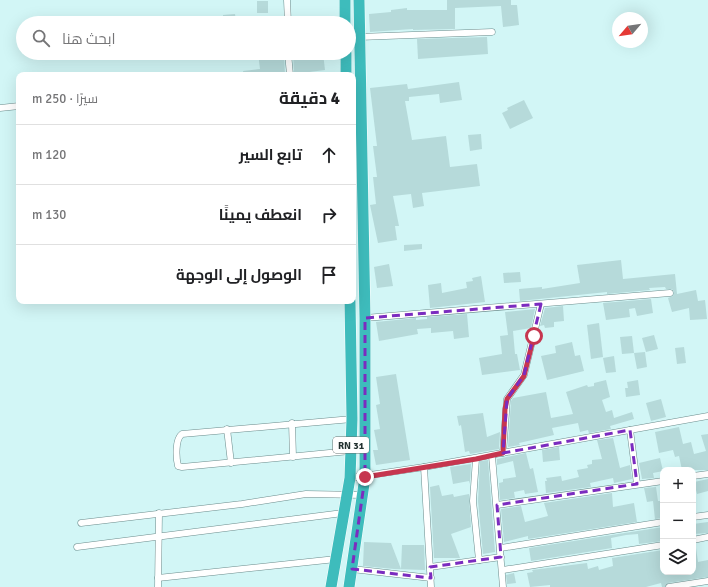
<!DOCTYPE html>
<html lang="ar">
<head>
<meta charset="utf-8">
<style>
  :root { --surface:#fff; --page:#f6f6f6; --text:#202124; --muted:#757577; --line:#e0e0e0 }
  body { margin:0; font-family:Signika,Cairo,sans-serif; background:var(--page); color:var(--text); direction:rtl }
  .controls { position:absolute; right:12px; bottom:12px; display:grid; overflow:hidden; border-radius:8px; box-shadow:0 4px 16px #0002 }
  .controls button { width:36px; height:36px; display:grid; place-items:center; padding:0; border:0; border-bottom:1px solid var(--line); background:var(--surface); color:var(--text); font:20px sans-serif }
  .compass { position:absolute; left:612px; top:12px; width:36px; height:36px; border-radius:50%; background:var(--surface); box-shadow:0 4px 16px #0002; rotate:241deg }
  .stop { position:absolute; width:12px; height:12px; margin:-9px; border:3px solid #c6364f; border-radius:50%; background:#fff }
  .stop.end { background:#c6364f; border-color:#fff; box-shadow:0 1px 4px #0008 }
  .list { margin:0; padding:0; list-style:none }
  h2 { display:flex; justify-content:space-between; align-items:center; height:52px; margin:0; padding:0 16px; font-size:17px }
  h2 small { font-size:13px; font-weight:400; color:var(--muted) }
  .list li { display:grid; grid-template-columns:26px 1fr auto; gap:12px; align-items:center; box-sizing:border-box; height:60px; padding:0 16px; border-top:1px solid var(--line) }
  .list b { display:block; font-size:15px; white-space:nowrap }
  .list em { font-size:13px; font-style:normal; color:var(--muted) }
  .icon { flex:none; width:22px; height:22px; fill:none; stroke:currentColor; stroke-width:2; stroke-linecap:round; stroke-linejoin:round }
  .map { position:relative; flex:none; width:708px; height:587px; overflow:hidden; direction:ltr }
  .search { position:absolute; background:var(--surface); box-shadow:0 4px 16px #0002; left:16px; top:16px; width:340px; height:44px; display:flex; align-items:center; gap:10px; box-sizing:border-box; padding:0 14px; border-radius:22px; color:var(--muted); font-size:15px }
  .panel { position:absolute; background:var(--surface); box-shadow:0 4px 16px #0002; left:16px; top:72px; width:340px; height:232px; border-radius:8px; direction:rtl }
  .map>svg:first-child { display:block }
  .building { fill:#b6dada }
  .lines { fill:none; stroke-linecap:round; stroke-linejoin:round }
  .street-casing { stroke:#6b8c8c; stroke-width:7 }
  .highway-casing { stroke:#fff; stroke-width:12 }
  .street { stroke:#fff; stroke-width:6 }
  .highway { stroke:#3ebcbc; stroke-width:11 }
  .route { stroke:#c6364f; stroke-width:5 }
  .marked { fill:none; stroke:#7b2cbf; stroke-width:3; stroke-dasharray:8 5; stroke-linejoin:round }
  .labels { text-anchor:middle; stroke-width:3; stroke-linejoin:round; paint-order:stroke }
  .shield { fill:#fff; stroke:#65706f; stroke-width:1 }
  .shield-label { font-size:10px; font-weight:bold; fill:#233231 }
</style>
</head>
<body>
<div class="map">
<svg width="708" height="587" viewBox="0 0 708 587">
  <rect width="100%" height="100%" fill="#d2f6f6"/>
  <g class="building">
    <path d="M447,0H511V5H517L519,25L503,27L501,6L455,8V29L413,30V29L370,32L369,14L391,12V10L407,8V10H447Z"/>
    <rect x="257" y="1" width="11" height="12"/>
    <path d="M235,14L236,23H223V15Z"/>
    <path d="M487,37L488,54L418,59L417,39Z"/>
    <path d="M258,53H284L285,75H244L243,71L260,69Z"/>
    <path d="M293,53H323L325,70L294,74Z"/>
    <path d="M459,82L462,100L440,103L439,94L409,97V101H405L412,140L446,136L450,167L477,164L480,186L422,193L424,206L413,208L411,194L393,196L399,226H395L397,240L378,243L370,205L376,204L373,177H377L373,146H377L370,88L407,84L408,89Z"/>
    <path d="M524,100L533,118L510,129L502,113L508,110L507,108Z"/>
    <path d="M481,134L482,149L470,151L468,135Z"/>
    <path d="M422,244V249L404,251V245Z"/>
    <path d="M621,260L623,279L675,274L677,294L696,290L698,301L705,300L707,319L690,320L689,308L672,312L668,298L673,296L674,292L672,289H666L665,287L649,288L650,290L607,294V292L520,301L519,289L542,287V289L580,283L577,265Z"/>
    <path d="M389,264L393,286L377,288L374,267Z"/>
    <path d="M520,272L521,282L504,283L503,273Z"/>
    <path d="M481,276L485,302L430,308L428,285L441,283L442,293L467,288L466,282L473,281L472,278Z"/>
    <path d="M651,299L653,313L637,316L635,308L629,309L630,317L606,320L603,303Z"/>
    <path d="M563,306L564,321L554,322V327L545,328L544,325L540,326L545,308Z"/>
    <path d="M535,309L531,328L513,331L515,354H517L520,370L482,375L479,358L502,354L500,336L508,335L505,312Z"/>
    <path d="M467,314L469,337L454,339L453,331L431,333V328L417,329L418,334L379,341L376,322L416,318V320L427,319V317Z"/>
    <path d="M599,323L603,357L591,359L587,325Z"/>
    <path d="M654,335L658,349L646,352L642,338Z"/>
    <path d="M632,336L634,353L622,354L620,337Z"/>
    <path d="M572,342L575,356L580,355L584,371L547,380L541,356L556,353L555,346Z"/>
    <path d="M684,347L686,363L677,364L675,348Z"/>
    <path d="M645,352L647,367L637,369L634,353Z"/>
    <path d="M614,356L616,372L606,373L603,358Z"/>
    <path d="M396,374L410,460L376,465L373,450H378L374,430L380,429L376,405L380,404L376,377Z"/>
    <path d="M606,380L610,397L602,400L606,412L612,410L614,418L632,412L634,419L610,426L611,429L589,433L588,430L580,432L578,423L552,428L554,435L519,443L520,445L508,447L511,401L513,398L546,392L551,418L573,414L566,392L587,385L588,387L594,386V383Z"/>
    <path d="M638,380L640,395L626,397L625,388H628L627,382Z"/>
    <path d="M661,399L666,417L651,421L646,403Z"/>
    <path d="M483,413L487,437L500,432L499,449L470,454L469,451L465,452L461,425L459,426L457,416Z"/>
    <path d="M679,427L683,444L691,442L694,454L706,451L701,435L708,434V470H682L679,456L675,457L673,450L659,453L655,432Z"/>
    <path d="M613,438L620,468L630,465L632,479L614,483L613,478L590,483L591,487L546,493L545,481H547L546,478L561,476L562,481L579,477L577,470L588,468L587,465L592,464V460L602,459L597,440Z"/>
    <path d="M559,447L560,460L543,462L542,450Z"/>
    <path d="M526,453L530,469L533,468L538,492L525,494L524,490L514,492L515,498L500,500L499,483L503,482V479L516,477L513,461L497,465V459Z"/>
    <path d="M660,458L663,471L653,473L654,478L642,479L639,463Z"/>
    <path d="M488,460L495,552L483,554L478,501L480,461Z"/>
    <path d="M471,464L470,484L469,481L453,484L450,467Z"/>
    <path d="M708,479V491L697,494L694,482Z"/>
    <path d="M439,485L442,496L453,494L454,497L469,494L471,527L451,534L460,558H434L430,487Z"/>
    <path d="M656,487L658,501H661L663,518L655,519L653,501L647,502L644,488Z"/>
    <path d="M612,493L613,507L634,503L637,522L528,539V536L504,542L501,509L521,506L525,522L548,516L544,503Z"/>
    <path d="M708,522V533L694,534L693,524Z"/>
    <path d="M663,527V541L639,544L638,534L626,535L611,538L612,548L531,561L529,548Z"/>
    <path d="M364,542L391,543L401,569L402,545H424L425,570L394,569L363,566Z"/>
    <path d="M696,548L698,562L708,560V577L668,583L665,587H662L661,583L646,587H550V585L530,587L527,573L533,572L532,570L587,563L588,569L598,566L599,570L613,566L612,558L663,550V572H693V549Z"/>
    <path d="M514,573L516,583L507,584L506,575Z"/>
  </g>
  <g class="lines">
    <g class="street-casing">
      <g id="street">
        <path d="M287,0L288,23"/>
        <path d="M359,37L492,32"/>
        <path d="M288,53L290,75"/>
        <path d="M0,108L19,106"/>
        <path d="M365,318L670,293"/>
        <path d="M292,423L293,457"/>
        <path d="M227,429L231,463"/>
        <path d="M630,430L637,484"/>
        <path d="M350,451L182,467L178,466C176,458 175,439 182,434L352,419"/>
        <path d="M503,453L507,399L524,375L541,304"/>
        <path d="M492,456L503,587"/>
        <path d="M476,459L473,501L479,560"/>
        <path d="M424,467L708,416"/>
        <path d="M693,476L708,474"/>
        <path d="M350,478L424,467L431,587"/>
        <path d="M497,505L663,481"/>
        <path d="M693,517L708,515"/>
        <path d="M81,523L242,504L306,494L363,495"/>
        <path d="M693,540L708,537"/>
        <path d="M77,547L343,513"/>
        <path d="M501,548L663,522"/>
        <path d="M430,567L501,557"/>
        <path d="M352,569L431,578"/>
        <path d="M503,570L663,545"/>
        <path d="M158,578L336,559"/>
        <path d="M158,587L159,513"/>
        <path d="M669,587L708,581"/>
      </g>
    </g>
    <g class="highway-casing">
      <g id="highway">
        <path d="M345,0V23"/>
        <path d="M346,53V75"/>
        <path d="M331,587L350,478L352,419L350,301"/>
        <path d="M349,587L365,477V318L359,0"/>
      </g>
    </g>
    <use href="#street" class="street"/>
    <use href="#highway" class="highway"/>
  </g>
  <g class="lines">
    <path class="route" d="M365,477L476,459L503,453L505,409L507,399L524,376L534,336"/>
  </g>
  <path class="marked" d="M541,304L524,375L507,399L503,453L630,430L637,484L497,505L501,557L430,567L431,578L352,569L365,477V318Z"/>
  <g class="labels">
    <rect class="shield" x="333" y="437" width="36" height="16" rx="3"/>
    <g class="shield-label">
      <text x="351" y="449">RN 31</text>
    </g>
  </g>
</svg>
<div class="controls">
<button>+</button>
<button>−</button>
<button><svg class="icon" aria-label="layers" viewBox="0 0 24 24"><path d="M12 4l9 5-9 5-9-5zM3 14l9 5 9-5"/></svg></button>
</div>
<svg class="compass" viewBox="-18 -18 36 36"><path d="M0-13l5 13h-10z" fill="#e53935"/><path d="M0 13l5-13h-10z" fill="#757577"/></svg>
<div class="stop" style="left:534px;top:336px"></div>
<div class="stop end" style="left:365px;top:477px"></div>
<div class="search"><svg class="icon" aria-label="search" viewBox="0 0 24 24"><circle cx="10" cy="10" r="6"/><path d="M15 15l6 6"/></svg>ابحث هنا</div>
<section class="panel">
<h2>4 دقيقة<small>سيرًا · 250 m</small></h2>
<ul class="list">
<li><svg class="icon" aria-label="ahead" viewBox="0 0 24 24"><path d="M12 20V5M6 11l6-6 6 6"/></svg><div><b>تابع السير</b></div><em>120 m</em></li>
<li><svg class="icon" aria-label="right" viewBox="0 0 24 24"><path d="M7 20v-9h11M14 6l5 5-5 5"/></svg><div><b>انعطف يمينًا</b></div><em>130 m</em></li>
<li><svg class="icon" aria-label="arrive" viewBox="0 0 24 24"><path d="M6 21V4h12l-3 4 3 4H6"/></svg><div><b>الوصول إلى الوجهة</b></div></li>
</ul>
</section>
</div>
</body>
</html>
